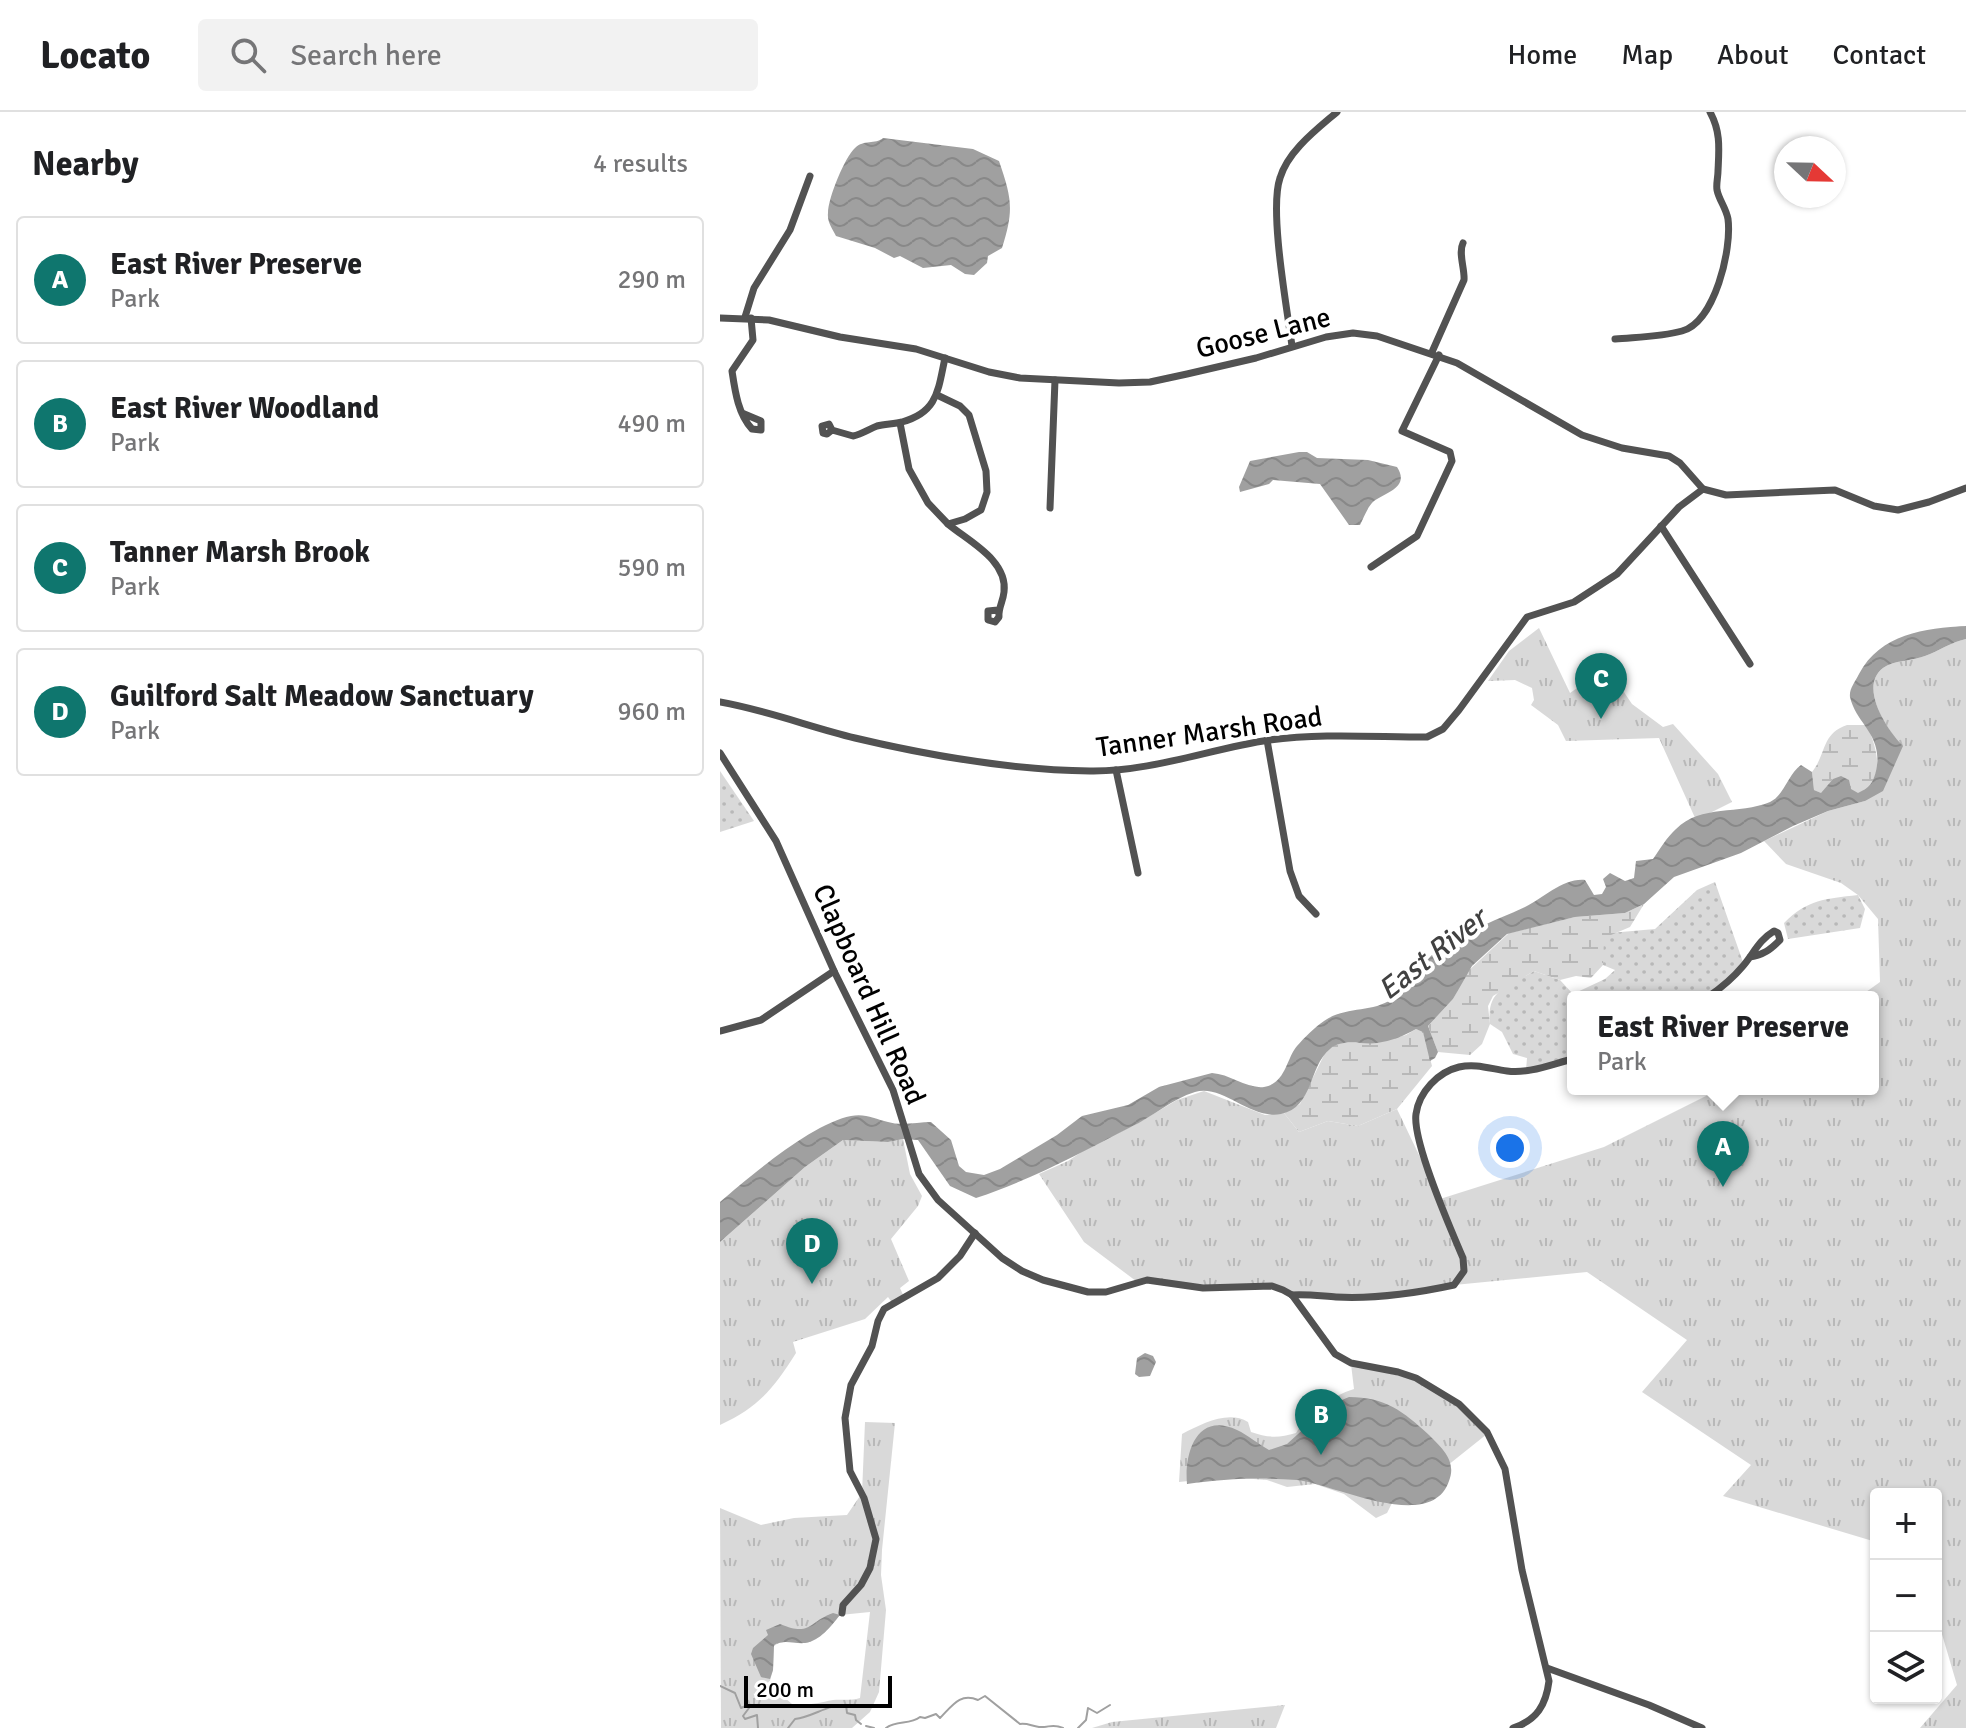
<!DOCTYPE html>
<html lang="en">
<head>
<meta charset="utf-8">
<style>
  :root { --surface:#fff; --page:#f2f2f2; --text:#202124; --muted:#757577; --line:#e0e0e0; --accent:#0f766e }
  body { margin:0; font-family:Signika,sans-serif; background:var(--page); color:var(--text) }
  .controls { position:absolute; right:24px; bottom:24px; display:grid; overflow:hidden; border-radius:8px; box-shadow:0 2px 6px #0004 }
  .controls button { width:72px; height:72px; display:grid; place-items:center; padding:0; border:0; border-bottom:2px solid var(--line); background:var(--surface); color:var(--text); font:40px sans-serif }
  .compass { position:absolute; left:1054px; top:24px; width:72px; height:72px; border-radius:50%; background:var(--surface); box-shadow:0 2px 6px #0004; rotate:112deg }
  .scale { position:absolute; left:24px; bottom:20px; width:148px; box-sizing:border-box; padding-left:8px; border:4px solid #000; border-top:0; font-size:22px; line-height:28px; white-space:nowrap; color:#000; -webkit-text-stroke:6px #fff; paint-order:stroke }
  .you { position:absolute; left:790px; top:1036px; width:28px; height:28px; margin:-20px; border:6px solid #fff; border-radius:50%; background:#1a73e8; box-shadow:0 0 0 12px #1a73e833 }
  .badge { display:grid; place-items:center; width:52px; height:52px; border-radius:50%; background:var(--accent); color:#fff; font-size:26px; font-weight:700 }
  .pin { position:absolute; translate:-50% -66px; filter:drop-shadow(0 2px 4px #0008) }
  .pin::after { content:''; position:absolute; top:42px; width:28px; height:24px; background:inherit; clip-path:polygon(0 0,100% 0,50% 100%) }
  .popup { position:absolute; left:847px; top:879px; width:312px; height:104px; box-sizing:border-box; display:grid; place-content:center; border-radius:8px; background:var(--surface); filter:drop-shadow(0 2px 6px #0005); font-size:26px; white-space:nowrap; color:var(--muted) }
  .popup b { font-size:30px; color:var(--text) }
  .popup::after { content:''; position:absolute; left:50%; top:100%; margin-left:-16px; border:16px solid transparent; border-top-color:var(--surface) }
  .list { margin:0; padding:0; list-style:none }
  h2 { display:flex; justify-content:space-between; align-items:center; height:104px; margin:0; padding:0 32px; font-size:34px }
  h2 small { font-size:26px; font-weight:400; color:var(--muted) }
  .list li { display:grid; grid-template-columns:52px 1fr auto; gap:24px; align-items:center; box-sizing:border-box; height:128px; margin:0 16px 16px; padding:0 16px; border:2px solid var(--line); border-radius:8px }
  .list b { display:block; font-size:30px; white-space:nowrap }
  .list p { margin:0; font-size:26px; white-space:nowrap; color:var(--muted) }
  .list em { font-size:26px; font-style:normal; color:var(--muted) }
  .icon { flex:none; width:44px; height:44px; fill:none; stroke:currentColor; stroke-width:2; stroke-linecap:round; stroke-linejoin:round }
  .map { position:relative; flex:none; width:1246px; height:1616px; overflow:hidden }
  header { display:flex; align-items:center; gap:48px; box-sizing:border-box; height:112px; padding:0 40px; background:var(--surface); border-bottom:2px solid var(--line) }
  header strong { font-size:38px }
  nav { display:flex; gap:44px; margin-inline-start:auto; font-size:28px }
  .search { width:560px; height:72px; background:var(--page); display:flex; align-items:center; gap:20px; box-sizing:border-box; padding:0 28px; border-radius:8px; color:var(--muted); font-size:30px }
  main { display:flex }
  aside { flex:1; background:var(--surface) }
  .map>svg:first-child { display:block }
  .grass { fill:url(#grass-dots) }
  .wetland { fill:url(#wetland-marsh) }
  .park { fill:url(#park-tufts); fill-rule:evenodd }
  .water { fill:url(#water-waves) }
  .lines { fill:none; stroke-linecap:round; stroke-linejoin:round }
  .stream { stroke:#a0a0a0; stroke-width:2 }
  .minor { stroke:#525252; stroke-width:7 }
  .labels { text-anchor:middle; stroke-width:8; stroke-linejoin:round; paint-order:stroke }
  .street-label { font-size:28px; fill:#000; stroke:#fff }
  .water-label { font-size:30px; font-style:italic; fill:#414141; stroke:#fff }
</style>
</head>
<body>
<header>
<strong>Locato</strong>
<div class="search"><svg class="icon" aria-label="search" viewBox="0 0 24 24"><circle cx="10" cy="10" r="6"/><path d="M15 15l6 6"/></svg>Search here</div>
<nav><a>Home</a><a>Map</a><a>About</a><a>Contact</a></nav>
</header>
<main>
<aside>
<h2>Nearby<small>4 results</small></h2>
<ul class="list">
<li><span class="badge">A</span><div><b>East River Preserve</b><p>Park</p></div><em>290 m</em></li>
<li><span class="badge">B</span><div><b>East River Woodland</b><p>Park</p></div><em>490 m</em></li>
<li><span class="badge">C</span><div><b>Tanner Marsh Brook</b><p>Park</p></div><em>590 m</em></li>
<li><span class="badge">D</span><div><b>Guilford Salt Meadow Sanctuary</b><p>Park</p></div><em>960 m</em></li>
</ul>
</aside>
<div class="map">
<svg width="1246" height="1616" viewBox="0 0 1246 1616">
  <defs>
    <pattern id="grass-dots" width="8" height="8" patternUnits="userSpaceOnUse" patternTransform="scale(2)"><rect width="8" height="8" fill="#d9d9d9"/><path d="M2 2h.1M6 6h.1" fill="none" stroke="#b8b8b8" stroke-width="1.8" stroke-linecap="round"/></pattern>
    <pattern id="wetland-marsh" width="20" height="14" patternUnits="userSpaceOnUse" patternTransform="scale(2)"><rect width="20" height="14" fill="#d9d9d9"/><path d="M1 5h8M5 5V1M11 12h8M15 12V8" fill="none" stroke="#b8b8b8"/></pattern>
    <pattern id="park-tufts" width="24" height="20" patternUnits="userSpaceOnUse" patternTransform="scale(2)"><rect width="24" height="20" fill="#d9d9d9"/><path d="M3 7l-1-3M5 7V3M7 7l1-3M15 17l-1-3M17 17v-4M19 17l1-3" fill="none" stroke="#b8b8b8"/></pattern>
    <pattern id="water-waves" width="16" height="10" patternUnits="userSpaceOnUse" patternTransform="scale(2)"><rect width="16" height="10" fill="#a0a0a0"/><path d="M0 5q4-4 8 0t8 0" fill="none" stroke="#888"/></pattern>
  </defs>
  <rect width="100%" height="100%" fill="#fff"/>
  <g class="grass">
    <path d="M0,659L34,709L0,720Z"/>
    <path d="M995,770L1024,853L988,885H853V947L806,958L807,946L793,942L782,920L770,912C766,877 788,875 814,859L840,868L853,882L885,867L895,858L883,853V826L890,821L935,817L977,778Z"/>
    <path d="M1138,783L1145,797L1140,816L1068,827L1064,811C1088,787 1105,787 1138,783Z"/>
  </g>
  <g class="wetland">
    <path d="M1127,613H1147C1157,637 1167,667 1138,682L1113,667L1102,682L1094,678L1092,660C1107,641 1101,622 1127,613Z"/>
    <path d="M924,792L910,815L884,826L883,853L871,866L856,864L840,868L814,859L773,884L768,894L770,912L762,932L750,943L718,940L708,914L733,887L746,861L789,821L855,805L905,801Z"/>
    <path d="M696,917L703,919L712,954L677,997L638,1014L608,1009L579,1020L564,1001L580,992L606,939L618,931H656L686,923Z"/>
  </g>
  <g class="park">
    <path d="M819,516L850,581L887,555L912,592L943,615L953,612L998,662L1012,690L976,708L939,626L846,629L838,613L811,593L814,588L812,576L795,568L768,569L789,539Z"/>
    <path d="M1246,527V1616H1200L1237,1573L1216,1502V1382H1156V1430L1003,1384L1031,1353L922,1280L967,1228L867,1160L734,1173L665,1183H572L551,1174L483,1176L426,1165L416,1169L364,1130L319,1062L348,1049L372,1033L413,1014L457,988L484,979L545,1003L564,1001L579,1020L608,1009L638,1014L677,997L720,1087L884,1035L1000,977H1153V885H1139L1160,870L1158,807L1138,783L1121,771L1066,752L1044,729L1108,699L1145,689L1182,634C1168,619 1138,575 1163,556C1173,548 1193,549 1205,544C1219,539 1231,530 1246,527Z"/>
    <path d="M183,1027L190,1062L202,1084L198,1094L171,1127L189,1169L180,1176L184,1185L173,1192L168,1185L145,1207L73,1230L76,1241C53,1277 39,1295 0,1313V1130L85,1055L123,1028L168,1030Z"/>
    <path d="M631,1252L688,1266L726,1284L767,1322L693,1381L672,1391L667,1401L656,1406L624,1382L595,1372L567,1375L547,1368L506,1365L459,1370L462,1322C482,1312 508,1298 528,1310L531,1320C548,1326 559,1326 576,1321C589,1301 611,1284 634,1277Z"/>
    <path d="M145,1310L175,1311L162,1438L161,1463L166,1498L159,1580L150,1600L132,1616H1L0,1396L41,1413L74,1406L127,1403L142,1381ZM150,1500L140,1586C130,1589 121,1587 113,1588C98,1591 87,1594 72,1592L49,1572L53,1558L54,1534C64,1526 73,1532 85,1531C100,1529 111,1514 120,1503Z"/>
    <path d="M565,1593L556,1616H372L392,1610Z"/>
  </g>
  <g class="water">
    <path d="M163,26L253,37L279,49C292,87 294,98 282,136L268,144L267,151L254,163L245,162L231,153L203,156L180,144L174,146L155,136L116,124C112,116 107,110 108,101C108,86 125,45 135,36C144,27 155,33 163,26Z"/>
    <path d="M579,340H587L597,346L648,348L677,355C690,375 667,380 654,389C648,394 644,405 640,413H629L600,372L553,368L549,372L520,380L519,375L530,349Z"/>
    <path d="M1246,514V527C1231,530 1219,539 1205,544C1193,549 1173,548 1163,556C1138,575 1168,619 1183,634L1163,679L1145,689L1108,699L1073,714L1021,741L954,765L924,792L905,801L855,805L787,822L752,854L733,887L708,914L718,940L715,946L710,949L703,920L696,917C684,924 671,929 657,931C641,933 623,926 610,937C588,955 594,995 561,1002C530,1008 503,972 475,980C452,987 432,1005 411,1015C360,1041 311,1068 256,1086L230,1074L198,1028L183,1027L168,1030L123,1028L85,1055L0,1130V1090C30,1064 93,1011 131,1004C145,1001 155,1007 168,1010C181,1014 198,1010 211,1010L231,1028L239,1054L246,1060L264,1063L280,1057L337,1023L362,1004L408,993L439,975L492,961C510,962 527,977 544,975C566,971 566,947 577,934C584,926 595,915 604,909C625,894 652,901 672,887C690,875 697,856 713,842C741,820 773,810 805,795C824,786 843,766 865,768L874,783L882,782L886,775L883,767L890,761L905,769L914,766L916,749L933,747C940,737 947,725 956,717C981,692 1019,703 1050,690C1064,684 1068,662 1081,653L1092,660L1094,678L1101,681L1113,667L1121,664L1129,668L1131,677L1138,681C1149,676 1153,671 1156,659C1164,623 1136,612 1130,585C1129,577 1135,570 1139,562C1160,522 1205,516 1246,514Z"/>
    <path d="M425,1241L433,1244L436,1250L430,1264L419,1265L415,1262L417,1246Z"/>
    <path d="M629,1285C665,1285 683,1299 709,1323C722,1336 737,1349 729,1369C711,1422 614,1372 577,1368C542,1365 502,1367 467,1372C464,1341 477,1299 517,1318C528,1323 538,1332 549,1338L567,1332L610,1293Z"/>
    <path d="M113,1501L120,1503C111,1514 100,1529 85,1531C74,1532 64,1527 54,1533L53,1558L50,1567L41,1565L31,1542L33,1536L48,1523L46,1518L60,1512C91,1525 88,1510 113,1501Z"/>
  </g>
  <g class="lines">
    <g class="stream">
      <path d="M0,1574L15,1581L21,1596L28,1593L29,1596L23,1604L25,1607L37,1603L38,1616"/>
      <path d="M146,1614L154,1616"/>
      <path d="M68,1616L75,1607C93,1605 108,1592 126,1593L127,1601L135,1603L136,1608L141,1612"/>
      <path d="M166,1616C176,1608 190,1613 200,1605L205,1606L216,1602L220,1606C232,1594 240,1580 258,1588L265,1584L300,1612C308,1611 311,1614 319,1615C329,1616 332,1611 343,1616"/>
      <path d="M358,1616L366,1608L368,1596L377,1601L390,1593"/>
    </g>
    <g class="minor">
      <path d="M25,205L34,176L70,118L90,64"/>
      <path d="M0,206L49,208L120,225L196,237L269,260L300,266L399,271L430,270L467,262L536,246L606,225L633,221L657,224L737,251L862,323L902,336L949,344L960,351L983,377L1006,383L1115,378L1154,394L1178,398L1209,390L1246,376"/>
      <path d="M895,227C916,225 941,225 962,219C995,210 1012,137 1008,107C1006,96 999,88 997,78C996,72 998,65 998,59C999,37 1001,20 990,0"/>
      <path d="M572,234C567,196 549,98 560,66C568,39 596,18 617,0"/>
      <path d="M712,240L744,168C745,157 738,141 743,131"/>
      <path d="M22,301L41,309V318L32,317C18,302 15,279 12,259L33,228L31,206"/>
      <path d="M180,311L189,357L208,391L228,412L245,407L261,398L267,380L266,359L249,303L240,294L217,283"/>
      <path d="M112,318L107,322L103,321L102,314L109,312L112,318L133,324C142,322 149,317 157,314C165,312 174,312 182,310C218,300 218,278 225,246"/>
      <path d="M330,396L335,268"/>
      <path d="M228,412C248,429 288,448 284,480C283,490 278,496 279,505L275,510L268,508V499L278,498"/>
      <path d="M941,414L1030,552"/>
      <path d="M651,455L697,424L732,349L730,340L682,319L719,243"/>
      <path d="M0,590C46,598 90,615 135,626C211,644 292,658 370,659C430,660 490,637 549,628C602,621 654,625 707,625L723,617L739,598L807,505L854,490L897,462L959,395L983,377"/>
      <path d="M547,628L570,759L579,784L596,802"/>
      <path d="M0,641L56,729L114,859L173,978L199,1062L218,1088L282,1146L302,1159L323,1168L368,1180H386L427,1168L483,1176L552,1174L563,1178L572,1183L615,1242L631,1251L678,1260L696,1266L739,1292L767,1320L785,1357L802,1458L829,1569C826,1593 817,1608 793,1616"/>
      <path d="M396,658L418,761"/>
      <path d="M988,885C1001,876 1013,866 1023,854C1034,841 1039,828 1054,819L1058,821L1060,828C1050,838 1043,843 1030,845"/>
      <path d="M0,919L41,908L114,859"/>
      <path d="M572,1183C587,1182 601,1184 616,1185C654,1187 697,1181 734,1173L744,1159L743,1146C731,1118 692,1029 696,1002C699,980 718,960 739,955C756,951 771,957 787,959C809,962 832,952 853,947"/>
      <path d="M122,1501L123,1493L141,1473L150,1456L156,1427L144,1386L130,1359L125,1306L131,1273L152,1234L158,1209L164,1197L218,1166L240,1144L255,1121"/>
      <path d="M827,1556L929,1593L982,1616"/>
    </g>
  </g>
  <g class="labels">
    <g class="street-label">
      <text transform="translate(543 220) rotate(-14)" y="10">Goose Lane</text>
      <text transform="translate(489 619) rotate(-8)" y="10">Tanner Marsh Road</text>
      <text transform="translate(150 882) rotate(66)" y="10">Clapboard Hill Road</text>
    </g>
    <g class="water-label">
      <text transform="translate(712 842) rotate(-38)" y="10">East River</text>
    </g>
  </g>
</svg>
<div class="controls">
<button>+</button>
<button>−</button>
<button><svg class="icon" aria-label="layers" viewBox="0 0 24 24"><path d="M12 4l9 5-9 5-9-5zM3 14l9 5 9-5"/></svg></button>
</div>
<svg class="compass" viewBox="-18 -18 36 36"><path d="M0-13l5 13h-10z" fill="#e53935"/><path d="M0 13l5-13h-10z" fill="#757577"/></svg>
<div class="scale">200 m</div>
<div class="you"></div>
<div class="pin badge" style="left:1003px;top:1075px">A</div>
<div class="popup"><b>East River Preserve</b>Park</div>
<div class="pin badge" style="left:601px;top:1343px">B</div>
<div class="pin badge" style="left:881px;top:607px">C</div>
<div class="pin badge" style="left:92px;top:1172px">D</div>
</div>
</main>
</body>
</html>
